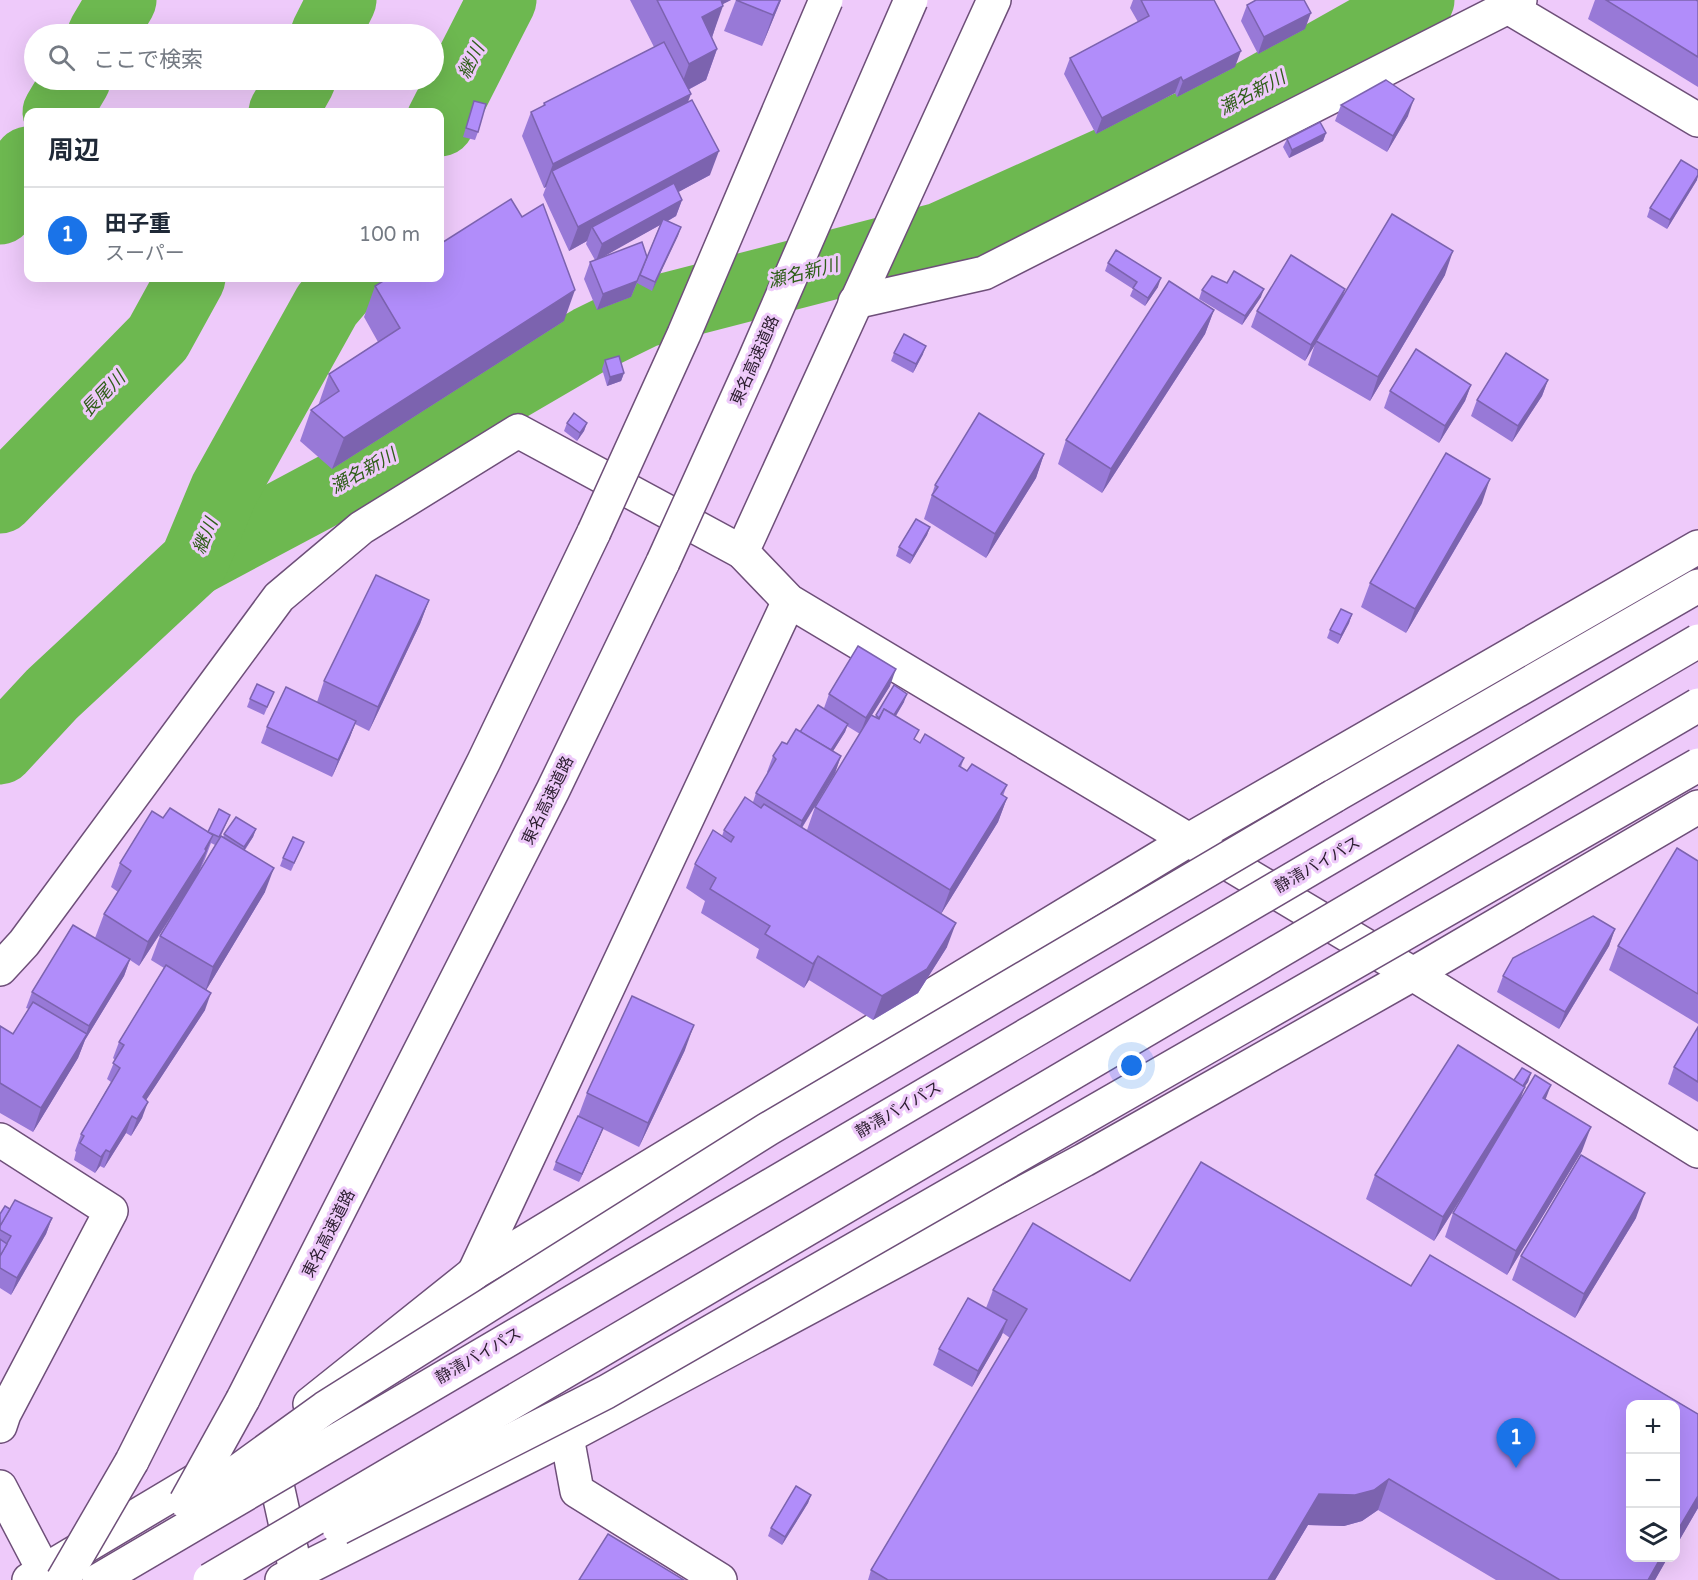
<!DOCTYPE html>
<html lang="ja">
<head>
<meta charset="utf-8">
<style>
  :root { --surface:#fff; --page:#f2f2f3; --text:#1f2937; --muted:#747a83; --line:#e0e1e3; --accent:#1a73e8 }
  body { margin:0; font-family:"Varela Round","Noto Sans JP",sans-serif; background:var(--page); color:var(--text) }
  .controls { position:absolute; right:18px; bottom:18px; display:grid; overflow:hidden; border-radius:12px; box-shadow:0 6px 24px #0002 }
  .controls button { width:54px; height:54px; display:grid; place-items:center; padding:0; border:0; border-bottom:2px solid var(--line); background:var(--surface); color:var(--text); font:30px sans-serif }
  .you { position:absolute; left:1132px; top:1066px; width:21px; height:21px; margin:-15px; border:4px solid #fff; border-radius:50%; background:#1a73e8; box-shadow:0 0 0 9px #1a73e833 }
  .badge { display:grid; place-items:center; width:39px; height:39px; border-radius:50%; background:var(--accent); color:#fff; font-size:20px; font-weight:700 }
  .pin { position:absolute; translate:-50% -50px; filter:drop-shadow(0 2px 3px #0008) }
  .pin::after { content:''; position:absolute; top:32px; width:21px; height:18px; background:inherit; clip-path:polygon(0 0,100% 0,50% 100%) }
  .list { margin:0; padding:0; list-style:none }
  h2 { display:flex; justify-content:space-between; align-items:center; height:78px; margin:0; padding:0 24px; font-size:26px }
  h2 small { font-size:20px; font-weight:400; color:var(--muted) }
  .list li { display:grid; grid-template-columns:39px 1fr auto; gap:18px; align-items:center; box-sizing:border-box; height:96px; padding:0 24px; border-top:2px solid var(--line) }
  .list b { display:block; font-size:22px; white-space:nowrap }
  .list p { margin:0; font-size:20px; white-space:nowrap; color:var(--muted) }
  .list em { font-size:20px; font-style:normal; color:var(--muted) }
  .icon { flex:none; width:33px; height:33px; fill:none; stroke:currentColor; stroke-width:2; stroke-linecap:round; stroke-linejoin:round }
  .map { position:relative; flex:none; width:1698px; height:1580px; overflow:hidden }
  .search { position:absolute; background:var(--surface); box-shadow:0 6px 24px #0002; left:24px; top:24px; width:420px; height:66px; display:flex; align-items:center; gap:15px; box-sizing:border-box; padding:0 21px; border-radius:33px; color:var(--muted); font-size:22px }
  .panel { position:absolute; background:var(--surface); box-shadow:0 6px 24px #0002; left:24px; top:108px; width:420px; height:174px; border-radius:12px }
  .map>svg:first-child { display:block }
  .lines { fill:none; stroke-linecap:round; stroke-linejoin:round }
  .river { stroke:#6db850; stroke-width:69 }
  .street-casing { stroke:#6e4f79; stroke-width:36 }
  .highway-casing { stroke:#6e4f79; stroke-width:36 }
  .street { stroke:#fff; stroke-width:33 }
  .highway { stroke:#fff; stroke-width:33 }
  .highway-bridge-casing { stroke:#6e4f79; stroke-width:36; stroke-linecap:butt }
  .highway-bridge { stroke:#fff; stroke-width:33 }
  .wall { fill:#9879d7; fill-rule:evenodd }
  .shaded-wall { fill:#7c63af }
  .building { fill:#b18dfa; stroke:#7c63af; stroke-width:1.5 }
  .labels { text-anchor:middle; stroke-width:6; stroke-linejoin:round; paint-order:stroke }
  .street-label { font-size:16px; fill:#2a1c2e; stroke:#eecafa }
  .water-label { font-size:18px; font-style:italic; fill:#2e5e18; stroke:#eecafa }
</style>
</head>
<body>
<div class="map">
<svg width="1698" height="1580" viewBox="0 0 1698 1580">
  <rect width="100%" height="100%" fill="#eecafa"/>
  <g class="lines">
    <g class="river">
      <path d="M102,34L122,0"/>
      <path d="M325,34L342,0"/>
      <path d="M57,112L76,80"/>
      <path d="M283,112L301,80"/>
      <path d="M440,122L502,0"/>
      <path d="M0,210L28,161"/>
      <path d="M0,499L158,338L191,278"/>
      <path d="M194,562L376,465L590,340L645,313L940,237L1233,105L1420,0"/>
      <path d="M0,750L52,694L194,562L224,490L327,305L350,278"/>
    </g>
    <g class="street-casing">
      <g id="street">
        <path d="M994,0L742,552L789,601L1413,974L1698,1151"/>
        <path d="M1520,0L1508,7L1698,120"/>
        <path d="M855,302L984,273L1508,7"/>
        <path d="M0,969L24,943L279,597L361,528L518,431L742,552"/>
        <path d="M0,1140L111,1211L4,1414L0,1426"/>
        <path d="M474,1273L789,601"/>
        <path d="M567,1437L577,1491L720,1580"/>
        <path d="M269,1449L298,1580"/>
        <path d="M0,1487L44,1571"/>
      </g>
    </g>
    <g class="highway-casing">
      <g id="highway">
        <path d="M1334,796L1698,586"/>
        <path d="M243,1399L553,790L663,562"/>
        <path d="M310,1404L474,1273L1187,841L1698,547"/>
        <path d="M132,1461L484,761L594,532"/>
        <path d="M29,1580L210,1472"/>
        <path d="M282,1580L567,1437L1084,1160L1413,974L1698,807"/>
      </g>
    </g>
    <use href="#street" class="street"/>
    <use href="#highway" class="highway"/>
    <g class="highway-bridge-casing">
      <g id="highway-bridge">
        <path d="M594,532L684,334L826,0"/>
        <path d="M663,562L754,361L911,0"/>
        <path d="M206,1494L325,1408L768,1129L1334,796"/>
        <path d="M186,1502L243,1399"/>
        <path d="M339,1528L606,1392L1698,765"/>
        <path d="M63,1580L132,1461"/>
        <path d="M99,1580L1698,641"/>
        <path d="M210,1580L1698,705"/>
      </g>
    </g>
    <use href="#highway-bridge" class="highway-bridge"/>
  </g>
  <g class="wall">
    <path d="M630,0H731L722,4L712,38L717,49L706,80L688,90V101L710,175L678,192L682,200L676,216L668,221L681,227L652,291L637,283L631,297L597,310L584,279L590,262L595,260L586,244L587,241L569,251L543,195L546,187L544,188L522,136L531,112L543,106L544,103L654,47ZM660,225L647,257L599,258Z"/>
    <path d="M736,0H781L762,46L724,31Z"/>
    <path d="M1133,0H1214L1235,67L1177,97L1175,93L1096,134L1064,74L1070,58L1138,22L1130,8Z"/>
    <path d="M1595,0H1698V87L1588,19Z"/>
    <path d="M1247,5L1305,29L1258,54L1241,21Z"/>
    <path d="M474,101L478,132L475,140L463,137Z"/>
    <path d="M1341,105L1408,116L1387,152L1335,121Z"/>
    <path d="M1326,133L1323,141L1289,158L1283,147L1287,139Z"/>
    <path d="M1698,170L1697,180L1667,229L1647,217L1650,208Z"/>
    <path d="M1108,263L1158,287L1145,306L1130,296L1133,289L1105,271Z"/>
    <path d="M1445,275L1370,401L1308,365L1315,344L1305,361L1251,327L1257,311L1345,289L1342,299Z"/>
    <path d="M1227,283L1261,297L1242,325L1199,299L1202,290Z"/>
    <path d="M375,286L564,321L332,469L300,441L311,410L318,406L329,374L378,342L364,317Z"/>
    <path d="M1214,310L1205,334L1102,493L1058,464L1066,440Z"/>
    <path d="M894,353L923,354L913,373L891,361Z"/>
    <path d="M605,360L624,373L621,381L607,386L602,369Z"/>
    <path d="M1548,380L1542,396L1512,442L1471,416L1477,400Z"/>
    <path d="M1471,385L1465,401L1439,443L1384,408L1390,391Z"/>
    <path d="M567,423H587L584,431L577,441L564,431Z"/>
    <path d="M1044,454L1036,478L986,558L924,519L935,485Z"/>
    <path d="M1482,503L1406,633L1361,607L1370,583Z"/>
    <path d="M930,527L927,535L910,564L896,556L899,547Z"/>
    <path d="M429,600L420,624L369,731L355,724L350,737L332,777L261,743L267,727L317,702L324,681Z"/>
    <path d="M1352,614L1349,623L1338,644L1327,638L1330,630Z"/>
    <path d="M894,685L904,702L896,716L915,740L920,743L964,758L961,767L967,771L1007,785L1003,796L1007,798L998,822L941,914L947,947L918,993L873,1020L809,980L804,988L756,958L759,949L701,913L705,901L686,888L695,864L722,836L724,830L753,802L756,793L768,773L767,772L773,756L800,732L824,708L829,694L890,686L872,715L875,717ZM847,726L860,734L815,807L807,830L802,828L835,773L841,756L833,751L845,732Z"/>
    <path d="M274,692L264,715L247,707L250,699Z"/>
    <path d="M230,815L221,836L223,838L224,834L256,829L253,837L245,850L265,892L206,990L205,1010L146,1100L142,1118L131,1136L126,1133L104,1168L100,1166L95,1173L74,1160L76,1152L75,1151L81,1134L111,1082L107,1079L115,1060L113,1058L119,1042L164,968L151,960L160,936L177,908L139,966L130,960L124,976L85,1040L78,1058L33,1132L0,1113V1026L13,1034L29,1009L26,1008L32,992L95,938L104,914L118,892L111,887L120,863L163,818L208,832ZM211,843L215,845L199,872L205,859Z"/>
    <path d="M304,842L291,871L280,866L283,858Z"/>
    <path d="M1698,861V1024L1609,970L1618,946Z"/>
    <path d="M1615,929L1609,946L1559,1029L1497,992L1503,976Z"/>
    <path d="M1698,1027V1102L1668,1084L1674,1067Z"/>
    <path d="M685,1050L639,1147L603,1129L579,1182L553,1170L556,1162L578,1117L587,1093Z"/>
    <path d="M1531,1073L1528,1082L1524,1087L1520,1099H1546L1582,1151L1507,1275L1445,1237L1453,1213L1478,1172L1434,1241L1366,1199L1375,1175L1514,1080Z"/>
    <path d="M1201,1162L1411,1286L1430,1255L1698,1414V1508L1676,1546V1404H1630V1557H1668L1655,1580H1496L1378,1510L1362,1521L1344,1526L1308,1525L1275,1580H868L871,1570L1010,1338L1003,1333L972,1387L933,1365L939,1349L968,1298L986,1308L993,1290L1033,1223L1130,1281Z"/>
    <path d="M10,1209L52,1218L46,1234L11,1295L0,1288V1214Z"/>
    <path d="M1636,1218L1575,1318L1512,1280L1521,1256Z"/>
    <path d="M811,1495L808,1503L782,1545L768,1536L771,1528Z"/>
  </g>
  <g class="shaded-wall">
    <path d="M707,0H731L702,15Z"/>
    <path d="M780,0H781L762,46L773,15Z"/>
    <path d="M723,6L712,37L702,17Z"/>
    <path d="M1311,13L1305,29L1258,54L1264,37Z"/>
    <path d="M717,49L706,80L678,95L689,64Z"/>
    <path d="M1241,51L1235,67L1177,97L1183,81Z"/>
    <path d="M1181,77L1175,93L1096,134L1102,118Z"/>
    <path d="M691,94L682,118L552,171L546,187L544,188L553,164Z"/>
    <path d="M1414,99L1408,116L1387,152L1393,136Z"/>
    <path d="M1326,133L1323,141L1289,158L1292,150Z"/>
    <path d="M719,151L710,175L597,236L592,227L587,241L569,251L578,227Z"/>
    <path d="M1698,175L1697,180L1667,229L1670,220Z"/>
    <path d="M682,200L676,216L596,261L602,244Z"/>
    <path d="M681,227L678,236L652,291L655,282Z"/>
    <path d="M1453,251L1445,275L1370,401L1378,377Z"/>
    <path d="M647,257L631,297L597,310L603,294Z"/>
    <path d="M1161,278L1158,287L1145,306L1148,298Z"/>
    <path d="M1264,289L1261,297L1242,325L1245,316Z"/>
    <path d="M1345,289L1339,306L1305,361L1311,345Z"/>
    <path d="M575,290L564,321L332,469L344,438Z"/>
    <path d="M1214,310L1205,334L1102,493L1111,469Z"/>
    <path d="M926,346L923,354L913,373L916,364Z"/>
    <path d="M624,373L621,381L607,386L610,377Z"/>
    <path d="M1548,380L1542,396L1512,442L1518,426Z"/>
    <path d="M1471,385L1465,401L1439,443L1445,426Z"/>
    <path d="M587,423L584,431L577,441L580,433Z"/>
    <path d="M1044,454L1036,478L986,558L995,534Z"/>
    <path d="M1490,479L1482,503L1406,633L1415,609Z"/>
    <path d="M930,527L927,535L910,564L913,556Z"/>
    <path d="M429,600L420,624L369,731L378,707Z"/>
    <path d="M1352,614L1349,623L1338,644L1341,635Z"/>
    <path d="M896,669L890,686L860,734L866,718Z"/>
    <path d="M907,694L904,702L886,732L889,724Z"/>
    <path d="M356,721L350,737L332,777L338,760Z"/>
    <path d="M848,724L845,732L825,764L828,755Z"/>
    <path d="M841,756L835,773L796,837L802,821Z"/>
    <path d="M1007,798L998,822L941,914L950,890Z"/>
    <path d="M256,829L253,837L241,855L244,847Z"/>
    <path d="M213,835L197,876L139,966L148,942Z"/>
    <path d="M274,868L265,892L205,992L213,967Z"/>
    <path d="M956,923L947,947L918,993L873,1020L882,996Z"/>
    <path d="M1615,929L1609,946L1559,1029L1565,1012Z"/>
    <path d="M818,956L809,980L804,988L813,964Z"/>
    <path d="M130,959L124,976L85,1040L78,1058L33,1132L41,1108L85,1037L89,1026Z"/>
    <path d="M211,993L205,1010L137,1114L143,1097Z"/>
    <path d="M694,1025L685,1050L639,1147L648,1123Z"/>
    <path d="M1531,1073L1528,1082L1516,1100L1519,1092Z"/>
    <path d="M1551,1085L1542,1109L1543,1098Z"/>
    <path d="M1525,1087L1516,1111L1434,1241L1443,1217Z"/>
    <path d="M148,1102L142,1118L131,1136L137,1119Z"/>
    <path d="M132,1116L126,1133L104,1168L110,1152Z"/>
    <path d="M1591,1127L1582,1151L1507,1275L1516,1251Z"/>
    <path d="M603,1128L600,1136L579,1182L582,1174Z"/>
    <path d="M106,1150L100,1166L95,1173L101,1157Z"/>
    <path d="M1645,1193L1636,1218L1575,1318L1584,1294Z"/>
    <path d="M52,1218L46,1234L11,1295L17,1278Z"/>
    <path d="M1007,1320L1001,1337L972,1387L978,1371Z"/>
    <path d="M1389,1479L1378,1510L1362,1521L1344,1526L1308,1525L1275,1580H1268L1319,1494Z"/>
    <path d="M811,1495L808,1503L782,1545L785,1537Z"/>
    <path d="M1698,1496V1508L1676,1546V1533Z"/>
    <path d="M1661,1557H1668L1655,1580H1648Z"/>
  </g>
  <g class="building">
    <path d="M657,0H721L723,6L702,17L717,49L689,64Z"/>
    <path d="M736,0H780L773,15Z"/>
    <path d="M1141,0H1214L1241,51L1183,81L1181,77L1102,118L1070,58L1149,16Z"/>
    <path d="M1256,0H1304L1311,13L1264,37L1247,5Z"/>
    <path d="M1606,0H1696L1698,1V57Z"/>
    <path d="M664,42L691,94L553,164L531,112L545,105L544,103Z"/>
    <path d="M1386,80L1414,99L1393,136L1341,105Z"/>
    <path d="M692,100L719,151L578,227L552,171Z"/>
    <path d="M474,101L486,104L478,132L466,128Z"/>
    <path d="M1320,122L1326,133L1292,150L1287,139Z"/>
    <path d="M1681,160L1698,170V175L1670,220L1650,208Z"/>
    <path d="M674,183L682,200L602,244L592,227Z"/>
    <path d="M511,199L522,217L543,204L575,290L344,438L311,410L339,391L329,374L400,328L375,286L388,278H440V244Z"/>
    <path d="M1392,214L1453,251L1378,377L1316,341Z"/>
    <path d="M663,219L681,227L655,282L640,275L647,257L643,267Z"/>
    <path d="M642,242L647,257L637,281L603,294L590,262Z"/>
    <path d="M1116,250L1161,278L1148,298L1133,288L1137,282L1108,263Z"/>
    <path d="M1291,255L1345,289L1311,345L1257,311Z"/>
    <path d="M1234,271L1264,289L1245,316L1202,290L1212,276L1227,283Z"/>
    <path d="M1169,281L1214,310L1111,469L1066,440Z"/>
    <path d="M904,334L926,346L916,364L894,353Z"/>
    <path d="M1416,349L1471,385L1445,426L1390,391Z"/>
    <path d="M1506,353L1548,380L1518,426L1477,400Z"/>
    <path d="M619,356L624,373L610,377L605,360Z"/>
    <path d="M574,413L587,423L580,433L567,423Z"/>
    <path d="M979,413L1044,454L995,534L932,495L938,487L935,485Z"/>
    <path d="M1446,453L1490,479L1415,609L1370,583Z"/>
    <path d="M916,519L930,527L913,556L899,547Z"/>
    <path d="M376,575L429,600L378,707L324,681Z"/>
    <path d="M1341,609L1352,614L1341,635L1330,630Z"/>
    <path d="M858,646L896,669L866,718L829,694Z"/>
    <path d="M257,684L274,692L267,707L250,699Z"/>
    <path d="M894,685L907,694L894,715L884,709L879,718L876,715Z"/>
    <path d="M286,687L356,721L338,760L267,727Z"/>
    <path d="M818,705L848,724L831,750L800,732Z"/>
    <path d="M884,709L919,730L914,739L920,743L925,734L964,758L959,766L967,771L972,764L1007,785L1001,794L1007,798L950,890L815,807L871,715L879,719Z"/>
    <path d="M796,729L841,756L802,821L756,793L776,759L773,756L782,742L787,744Z"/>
    <path d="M745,797L761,808L764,804L956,923L927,969L882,996L818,956L813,964L765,934L770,926L710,889L716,878L695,864L713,830L731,842L734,837L724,830Z"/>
    <path d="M170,808L213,835L205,849L206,851L148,942L104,914L131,871L120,863L152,811L163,818Z"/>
    <path d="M219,809L230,815L219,837L208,832Z"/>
    <path d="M236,817L256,829L244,847L224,834Z"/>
    <path d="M221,836L274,868L213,967L160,936Z"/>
    <path d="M293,837L304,842L294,863L283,858Z"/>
    <path d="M1677,848L1698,861V994L1618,946Z"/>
    <path d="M1593,916L1615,929L1565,1012L1503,976L1513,958Z"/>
    <path d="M73,925L130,959L89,1026L32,992Z"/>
    <path d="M166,965L211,993L143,1097L148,1102L137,1119L132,1116L110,1152L106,1150L101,1157L80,1143L84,1136L81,1134L120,1068L113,1063L124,1045L119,1042Z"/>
    <path d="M632,996L694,1025L648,1123L587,1093Z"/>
    <path d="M33,1002L87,1034L41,1108L0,1083V1026L13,1034Z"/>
    <path d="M1698,1027V1082L1674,1067Z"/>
    <path d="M1458,1045L1525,1087L1443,1217L1375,1175Z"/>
    <path d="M1522,1068L1531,1073L1523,1086L1514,1080Z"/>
    <path d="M1535,1075L1551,1085L1543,1098L1591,1127L1516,1251L1453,1213Z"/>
    <path d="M578,1116L603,1128L582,1174L556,1162Z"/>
    <path d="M1581,1155L1645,1193L1584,1294L1521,1256Z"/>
    <path d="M1201,1162L1411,1286L1430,1255L1698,1414V1496L1676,1533V1404H1630V1557H1661L1648,1580H1560L1389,1479L1374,1490L1355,1495L1319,1494L1268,1580H888L871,1570L1027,1309L993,1290L1033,1223L1130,1281Z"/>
    <path d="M15,1200L52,1218L17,1278L0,1268V1256L11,1236L0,1230V1226Z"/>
    <path d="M5,1206L10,1209L0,1226V1214Z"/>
    <path d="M0,1239L7,1244L0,1256Z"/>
    <path d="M968,1298L1007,1320L978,1371L939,1349Z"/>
    <path d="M796,1486L811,1495L785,1537L771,1528Z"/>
    <path d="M608,1534L684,1580H579Z"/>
  </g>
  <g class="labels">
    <g class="street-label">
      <text transform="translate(754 360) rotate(-66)" y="6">東名高速道路</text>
      <text transform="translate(547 800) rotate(-64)" y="6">東名高速道路</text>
      <text transform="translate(1317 864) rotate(-30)" y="6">静清バイパス</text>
      <text transform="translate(898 1109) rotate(-30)" y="6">静清バイパス</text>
      <text transform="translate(328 1233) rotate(-63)" y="6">東名高速道路</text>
      <text transform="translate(478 1355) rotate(-30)" y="6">静清バイパス</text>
    </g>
    <g class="water-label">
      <text transform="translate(471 61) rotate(-63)" y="6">継川</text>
      <text transform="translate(1252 93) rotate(-28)" y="6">瀬名新川</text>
      <text transform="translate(803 273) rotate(-14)" y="6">瀬名新川</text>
      <text transform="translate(103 394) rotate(-46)" y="6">長尾川</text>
      <text transform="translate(363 471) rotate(-29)" y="6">瀬名新川</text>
      <text transform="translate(205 536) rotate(-67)" y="6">継川</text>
    </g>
  </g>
</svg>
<div class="controls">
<button>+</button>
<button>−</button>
<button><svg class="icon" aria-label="layers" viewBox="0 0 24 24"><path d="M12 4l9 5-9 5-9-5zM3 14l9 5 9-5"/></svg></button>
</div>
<div class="you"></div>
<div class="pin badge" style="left:1516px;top:1468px">1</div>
<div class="search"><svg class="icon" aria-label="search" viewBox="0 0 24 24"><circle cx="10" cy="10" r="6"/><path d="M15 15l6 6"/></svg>ここで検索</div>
<section class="panel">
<h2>周辺<small></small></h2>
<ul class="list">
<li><span class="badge">1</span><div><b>田子重</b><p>スーパー</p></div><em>100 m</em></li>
</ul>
</section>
</div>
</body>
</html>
